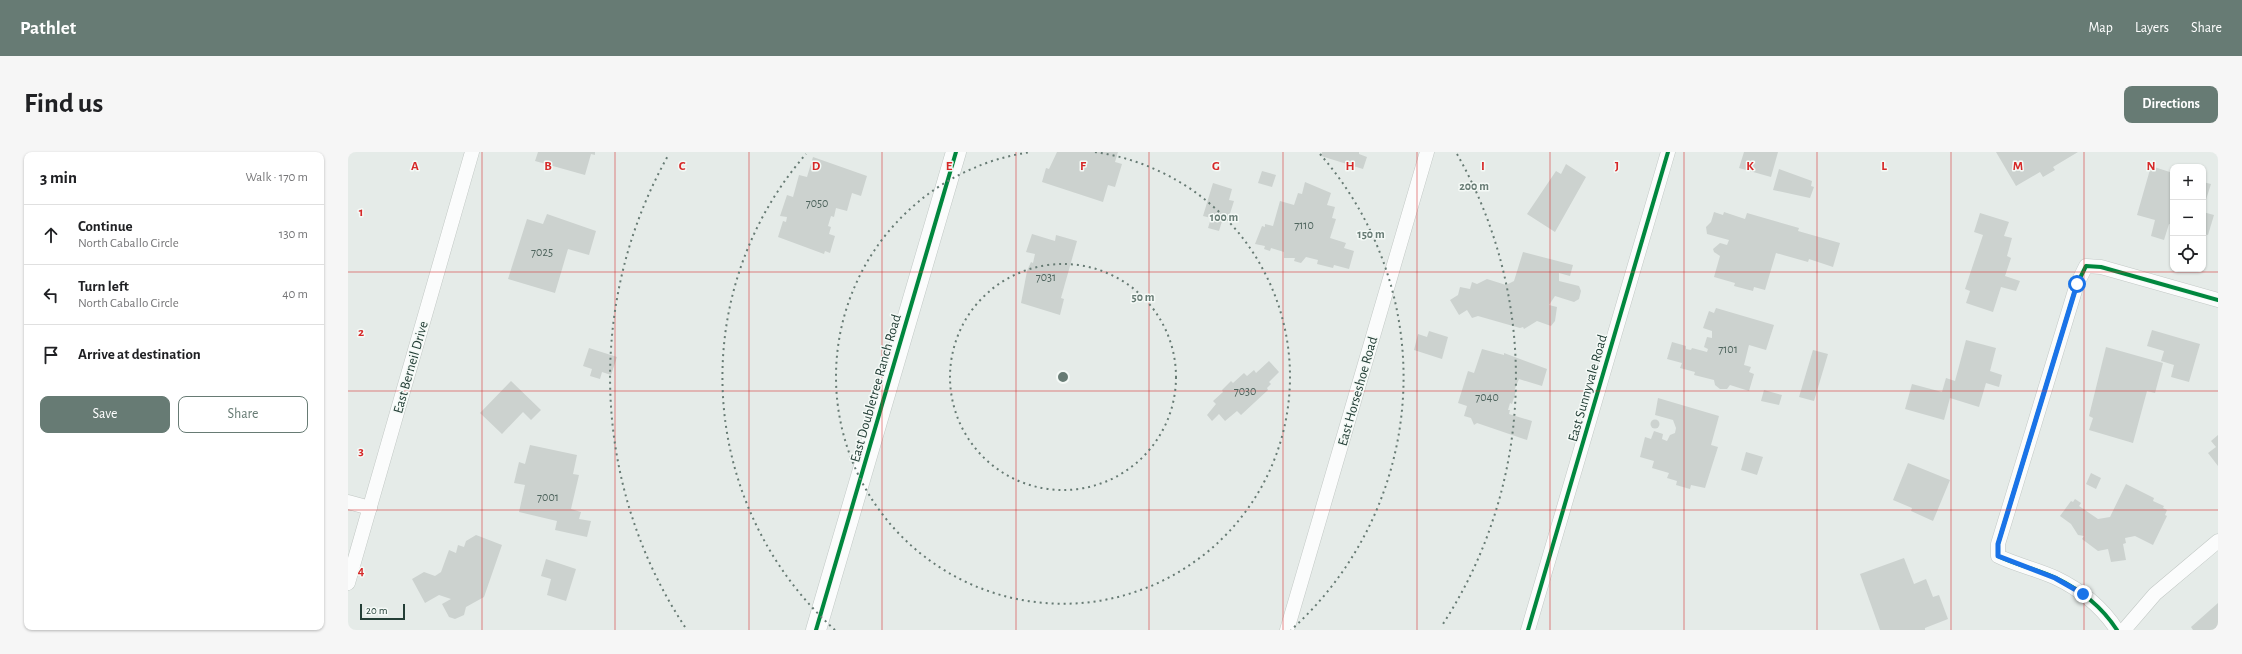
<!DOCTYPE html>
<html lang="en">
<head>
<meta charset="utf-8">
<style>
  :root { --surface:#fff; --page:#f6f6f6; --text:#202124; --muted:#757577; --line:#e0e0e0; --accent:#677b74 }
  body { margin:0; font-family:"Alegreya Sans",sans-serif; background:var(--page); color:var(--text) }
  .controls { position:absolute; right:12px; top:12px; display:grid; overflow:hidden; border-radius:8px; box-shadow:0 1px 3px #0004 }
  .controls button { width:36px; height:36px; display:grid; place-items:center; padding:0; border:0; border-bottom:1px solid var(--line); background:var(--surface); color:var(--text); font:20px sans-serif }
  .scale { position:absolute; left:12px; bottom:10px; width:45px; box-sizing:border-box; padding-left:4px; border:2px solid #233e36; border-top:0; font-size:11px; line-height:14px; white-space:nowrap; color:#233e36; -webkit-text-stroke:3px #f4f9f6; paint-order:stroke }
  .stop { position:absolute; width:12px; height:12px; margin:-9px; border:3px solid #1a73e8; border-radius:50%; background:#fff }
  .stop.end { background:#1a73e8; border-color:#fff; box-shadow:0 1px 4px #0008 }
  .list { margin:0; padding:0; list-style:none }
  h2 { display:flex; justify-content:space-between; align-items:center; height:52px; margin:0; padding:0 16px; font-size:17px }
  h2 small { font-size:13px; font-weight:400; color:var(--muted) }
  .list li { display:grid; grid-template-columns:26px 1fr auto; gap:12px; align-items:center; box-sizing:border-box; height:60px; padding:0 16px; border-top:1px solid var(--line) }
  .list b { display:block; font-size:15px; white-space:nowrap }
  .list p { margin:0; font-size:13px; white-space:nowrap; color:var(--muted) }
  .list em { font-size:13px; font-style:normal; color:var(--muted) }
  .actions { display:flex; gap:8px; padding:12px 16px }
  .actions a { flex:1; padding:9px 0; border:1px solid var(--accent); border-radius:8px; text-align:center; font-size:14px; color:var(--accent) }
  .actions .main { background:var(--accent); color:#fff }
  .icon { flex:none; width:22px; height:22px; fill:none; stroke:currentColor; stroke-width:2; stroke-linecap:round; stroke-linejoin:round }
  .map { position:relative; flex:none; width:1870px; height:478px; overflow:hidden; border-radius:8px }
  header { display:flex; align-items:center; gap:24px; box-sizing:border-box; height:56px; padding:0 20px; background:var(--accent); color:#fff }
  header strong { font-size:19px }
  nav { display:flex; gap:22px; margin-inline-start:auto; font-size:14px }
  .intro { display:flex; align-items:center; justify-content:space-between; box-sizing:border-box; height:96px; padding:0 24px }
  h1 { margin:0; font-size:28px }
  .button { padding:10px 18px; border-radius:8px; background:var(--accent); color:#fff; font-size:14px; font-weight:700 }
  main { display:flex; gap:24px; padding:0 24px }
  aside { flex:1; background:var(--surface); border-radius:8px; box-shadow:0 1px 3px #0004 }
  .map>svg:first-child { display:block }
  .building { fill:#ccd2cf }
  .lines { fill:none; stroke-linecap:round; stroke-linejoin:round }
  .street-casing { stroke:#c2c8c5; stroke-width:15 }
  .secondary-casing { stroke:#c1c8c5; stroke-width:21 }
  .street { stroke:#fbfcfc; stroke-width:14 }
  .secondary { stroke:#fbfcfc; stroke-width:20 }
  .cycleway-casing { stroke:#f4f9f6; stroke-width:6 }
  .cycleway { stroke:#00873e; stroke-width:4 }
  .route { stroke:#1a73e8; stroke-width:5 }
  .grid { fill:none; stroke:#d62828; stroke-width:1; stroke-opacity:0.55 }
  .ring { fill:none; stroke:#677b74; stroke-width:2; stroke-dasharray:2 4 }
  .labels { text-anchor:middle; stroke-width:3; stroke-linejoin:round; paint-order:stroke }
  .number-label { font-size:12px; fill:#4e645d }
  .street-label { font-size:14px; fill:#233e36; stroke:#f4f9f6 }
  .grid-label { font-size:13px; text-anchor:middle; font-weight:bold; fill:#d62828; stroke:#f4f9f6; stroke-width:3; stroke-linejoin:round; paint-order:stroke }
  .centre { fill:#677b74; stroke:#f4f9f6; stroke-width:2 }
  .ring-label { font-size:12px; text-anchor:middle; font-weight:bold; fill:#677b74; stroke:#f4f9f6; stroke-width:3; stroke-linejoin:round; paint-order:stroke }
</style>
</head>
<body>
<header>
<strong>Pathlet</strong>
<nav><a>Map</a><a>Layers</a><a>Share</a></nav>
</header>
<div class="intro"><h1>Find us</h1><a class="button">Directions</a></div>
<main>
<aside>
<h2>3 min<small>Walk · 170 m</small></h2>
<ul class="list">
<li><svg class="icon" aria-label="ahead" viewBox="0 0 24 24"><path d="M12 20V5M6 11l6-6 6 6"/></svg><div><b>Continue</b><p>North Caballo Circle</p></div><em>130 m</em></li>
<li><svg class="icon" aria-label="left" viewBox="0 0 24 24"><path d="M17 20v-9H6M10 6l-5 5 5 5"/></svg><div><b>Turn left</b><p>North Caballo Circle</p></div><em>40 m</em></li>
<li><svg class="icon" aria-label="arrive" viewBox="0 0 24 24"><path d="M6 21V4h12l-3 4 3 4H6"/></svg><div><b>Arrive at destination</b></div></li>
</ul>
<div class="actions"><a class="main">Save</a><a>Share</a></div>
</aside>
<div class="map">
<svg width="1870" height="478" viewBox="0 0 1870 478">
  <rect width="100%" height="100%" fill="#e5ebe8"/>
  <g class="building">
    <path d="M190,0H247V3L243,2L237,23L187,9Z"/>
    <path d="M709,0H770L767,10L774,12L767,35L760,33L755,50L694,30L698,16L701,17Z"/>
    <path d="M974,0H1011V2L1019,5L1015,17L973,4Z"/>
    <path d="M1396,0H1430L1423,25L1391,16Z"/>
    <path d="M1648,0H1730L1705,15L1707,18L1695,25L1692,20L1668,34Z"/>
    <path d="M465,5L519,24L513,44L504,41L499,59L488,56L486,65L483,64L480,74L483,75L481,82L487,84L482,101L477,99L476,102L430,85L435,69L438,70L439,65L432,64L439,43L445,45L451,23L459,25Z"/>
    <path d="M1218,12L1238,25L1207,80L1179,62L1208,19L1213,22Z"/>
    <path d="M1803,14L1825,21V73L1821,72L1816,88L1803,84L1807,68L1789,63Z"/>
    <path d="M1431,17L1464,29L1463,34L1466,35L1462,46L1425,38Z"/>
    <path d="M914,19L928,23L924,35L910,31Z"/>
    <path d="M957,30L983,41L979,53L987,55L984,66L988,67L982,86L998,91L996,96L1006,99L1001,117L986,113L985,116L969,112L970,108L958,105L953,111L946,109L947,106H936V100L923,96L922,99L916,97L917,94L907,92L914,74L917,75V72L925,74L932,49L946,53L950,41L954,42Z"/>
    <path d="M1855,30L1863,32L1855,57Z"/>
    <path d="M865,31L884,37L881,48L886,49L880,68L875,66L871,79L860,76L863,66L855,64Z"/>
    <path d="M1366,60L1375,63L1376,60L1397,67L1399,61L1451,76L1450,79L1492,91L1485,115L1461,107L1460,110L1428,101L1417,138L1406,135L1405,139L1386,134L1387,131L1366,125L1372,104L1366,100L1365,97L1372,91L1379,93L1381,88L1359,82L1358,75L1363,70Z"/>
    <path d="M1855,60L1866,63L1860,83L1855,82Z"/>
    <path d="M1632,61L1661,70L1656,84L1664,86L1659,104L1663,106L1657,124L1672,129L1668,139L1653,135L1645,160L1618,151L1622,139L1617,137L1635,83L1626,80Z"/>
    <path d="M199,62L248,79L241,103L220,97L207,141L160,127L179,67L195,72Z"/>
    <path d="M684,82L707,89L708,83L729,89L713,146L716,147L712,163L673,151L679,119L683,110L685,111L687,102L678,100Z"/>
    <path d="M1175,100L1225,113L1222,124L1211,121V129L1231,134L1233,139L1231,147L1226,150L1207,144L1201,153L1209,155L1207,169L1203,174L1189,169L1176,177L1175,175L1172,176L1130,164L1124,166L1119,158L1111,163L1102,148L1110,143L1112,135L1122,137L1124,130L1129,132L1139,127L1158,133L1166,129Z"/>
    <path d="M1368,156L1426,173L1418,198L1401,193L1396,213L1403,215L1401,220L1406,222L1401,239L1382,233L1379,237H1372L1367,233L1366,228L1346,223L1347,220L1332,216L1334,211L1319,207L1324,190L1338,194V197L1343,198L1344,196L1359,200L1360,197L1356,195L1359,185L1364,186V179L1355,176L1361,159L1366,161Z"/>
    <path d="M1804,178L1852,192L1841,230L1823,225L1826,213L1813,209L1816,199L1799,194Z"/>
    <path d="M1081,179L1100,185L1094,207L1066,198L1070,182L1079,185Z"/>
    <path d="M1618,188L1648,196L1642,219L1654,223L1651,235L1638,231L1631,255L1602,246L1596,268L1557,257L1564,232L1594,240L1598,226L1607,229Z"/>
    <path d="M1758,195L1815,211L1807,241L1799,239L1785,291L1741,278L1745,266L1741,264Z"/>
    <path d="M241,196L269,205L263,223L254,220L252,227L242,224L244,217L235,214Z"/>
    <path d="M1134,197L1156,203V201L1199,217L1194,234L1171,227L1166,239H1168L1164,252L1162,251L1160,258H1162L1161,262L1184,269L1179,288L1129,271L1126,273L1123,266L1116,264L1119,254L1110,251L1120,219L1126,221Z"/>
    <path d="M1465,198L1480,202L1466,249L1451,245Z"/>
    <path d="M921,209L931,220L921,230L923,232L919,236L920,238L893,263L889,259L877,269L871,262L864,269L859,263L868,252L865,249L875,240L874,238L883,229L885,231L896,221L899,224L906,218L908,221Z"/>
    <path d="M163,229L193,258L183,268L175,260L154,282L132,261Z"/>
    <path d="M1416,238L1434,243L1431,253L1413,249Z"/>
    <path d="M1310,246L1371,264L1363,293L1370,295L1357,336L1343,333L1342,337L1328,333L1329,329L1319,326L1321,321L1304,316L1306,309L1292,305L1297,285L1303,287L1306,279L1315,282L1314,287L1319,289L1322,283L1327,281L1328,276L1325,268L1307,263Z"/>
    <circle cx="1307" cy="272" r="4.5"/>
    <path d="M1870,283V314L1860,301L1868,295L1863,289Z"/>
    <path d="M182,293L229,303L225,322L231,323L223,357L233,360L231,367L243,369L239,385L207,378L209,369L171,360L177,333L166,331L171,310L177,312Z"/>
    <path d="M1398,300L1415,305L1409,323L1393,318Z"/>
    <path d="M1560,311L1602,328L1585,369L1563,359L1564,356L1545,348Z"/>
    <path d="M1743,321L1753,326L1748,337L1738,332Z"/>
    <path d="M1778,332L1806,346L1805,349L1816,354L1815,356L1819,358L1817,363L1819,364L1805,393L1787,384L1777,386L1778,391L1775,392L1778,408L1763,410L1760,397L1750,399L1734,387L1736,384L1730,383L1723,372L1712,364L1723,349L1725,350L1727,347L1733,351L1731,354L1750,367L1762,365Z"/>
    <path d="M128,383L154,393L136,445L118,455L116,463L107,467L101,465L94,452L103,447L91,443L77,451L64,427L76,420L87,424L93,420L101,398L108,401L110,393L116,395L118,389Z"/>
    <path d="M1556,406L1566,432L1578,427L1585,445L1591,443L1600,467L1577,476V478H1532L1512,422Z"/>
    <path d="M198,407L228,417L218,449L199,443L203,427L193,424Z"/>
    <path d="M1870,451V478H1845L1843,475Z"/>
  </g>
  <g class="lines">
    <g class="street-casing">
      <g id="street">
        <path d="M0,350L22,356"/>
        <path d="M0,431L124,0"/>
        <path d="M939,478L1079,0"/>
        <path d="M1180,478L1320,0"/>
        <path d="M1769,478C1754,455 1733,438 1708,426C1689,417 1668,413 1650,404V392L1729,132L1738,114L1753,115L1870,148"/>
        <path d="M1776,478L1807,442L1870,389"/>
      </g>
    </g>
    <g class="secondary-casing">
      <path id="secondary" d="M468,478L608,0"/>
    </g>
    <use href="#street" class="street"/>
    <use href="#secondary" class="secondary"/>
    <g class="cycleway-casing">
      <g id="cycleway">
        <path d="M468,478L608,0"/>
        <path d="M1180,478L1320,0"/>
        <path d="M1769,478C1754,455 1733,438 1708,426C1689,417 1668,413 1650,404V392L1729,132L1738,114L1753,115L1870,148"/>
      </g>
    </g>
    <use href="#cycleway" class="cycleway"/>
  </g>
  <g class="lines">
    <path class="route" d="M1729,132L1650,392V404L1707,426L1735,442"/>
  </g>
  <path class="grid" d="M134,0V478M267,0V478M401,0V478M534,0V478M668,0V478M801,0V478M935,0V478M1069,0V478M1202,0V478M1336,0V478M1469,0V478M1603,0V478M1736,0V478M0,120H1870M0,239H1870M0,358H1870"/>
  <g class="ring">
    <circle cx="715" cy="225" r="113"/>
    <path d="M747 0A227 227 0 1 1 683 0"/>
    <path d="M487 478A340 340 0 0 1 458 2M972 2A340 340 0 0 1 943 478"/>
    <path d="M337 475A453 453 0 0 1 321 2M1109 2A453 453 0 0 1 1093 475"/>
  </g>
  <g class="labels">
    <g class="number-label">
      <text x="469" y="55">7050</text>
      <text x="956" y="77">7110</text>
      <text x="194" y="104">7025</text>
      <text x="698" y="129">7031</text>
      <text x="1380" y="201">7101</text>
      <text x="897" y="243">7030</text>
      <text x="1139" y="249">7040</text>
      <text x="200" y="349">7001</text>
    </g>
    <g class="street-label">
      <text transform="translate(62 215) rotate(-74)" y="5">East Berneil Drive</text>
      <text transform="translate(527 236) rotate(-74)" y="5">East Doubletree Ranch Road</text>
      <text transform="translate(1239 236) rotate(-74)" y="5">East Sunnyvale Road</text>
      <text transform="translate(1009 239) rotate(-74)" y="5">East Horseshoe Road</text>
    </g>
  </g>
  <g class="grid-label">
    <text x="67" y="18">A</text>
    <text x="200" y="18">B</text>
    <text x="334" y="18">C</text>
    <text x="468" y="18">D</text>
    <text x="601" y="18">E</text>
    <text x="735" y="18">F</text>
    <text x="868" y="18">G</text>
    <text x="1002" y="18">H</text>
    <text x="1135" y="18">I</text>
    <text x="1269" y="18">J</text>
    <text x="1402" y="18">K</text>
    <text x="1536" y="18">L</text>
    <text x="1670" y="18">M</text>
    <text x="1803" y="18">N</text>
    <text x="13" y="64">1</text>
    <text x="13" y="184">2</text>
    <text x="13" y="303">3</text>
    <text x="13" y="423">4</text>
  </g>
  <circle cx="715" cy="225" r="6" class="centre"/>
  <g class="ring-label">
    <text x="1126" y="38">200 m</text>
    <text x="876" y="69">100 m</text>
    <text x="1023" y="86">150 m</text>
    <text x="795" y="149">50 m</text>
  </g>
</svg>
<div class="controls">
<button>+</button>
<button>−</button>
<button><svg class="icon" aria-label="locate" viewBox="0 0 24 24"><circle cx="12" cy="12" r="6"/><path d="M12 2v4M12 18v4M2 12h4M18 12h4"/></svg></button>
</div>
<div class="scale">20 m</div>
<div class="stop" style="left:1729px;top:132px"></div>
<div class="stop end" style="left:1735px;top:442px"></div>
</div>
</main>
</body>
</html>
